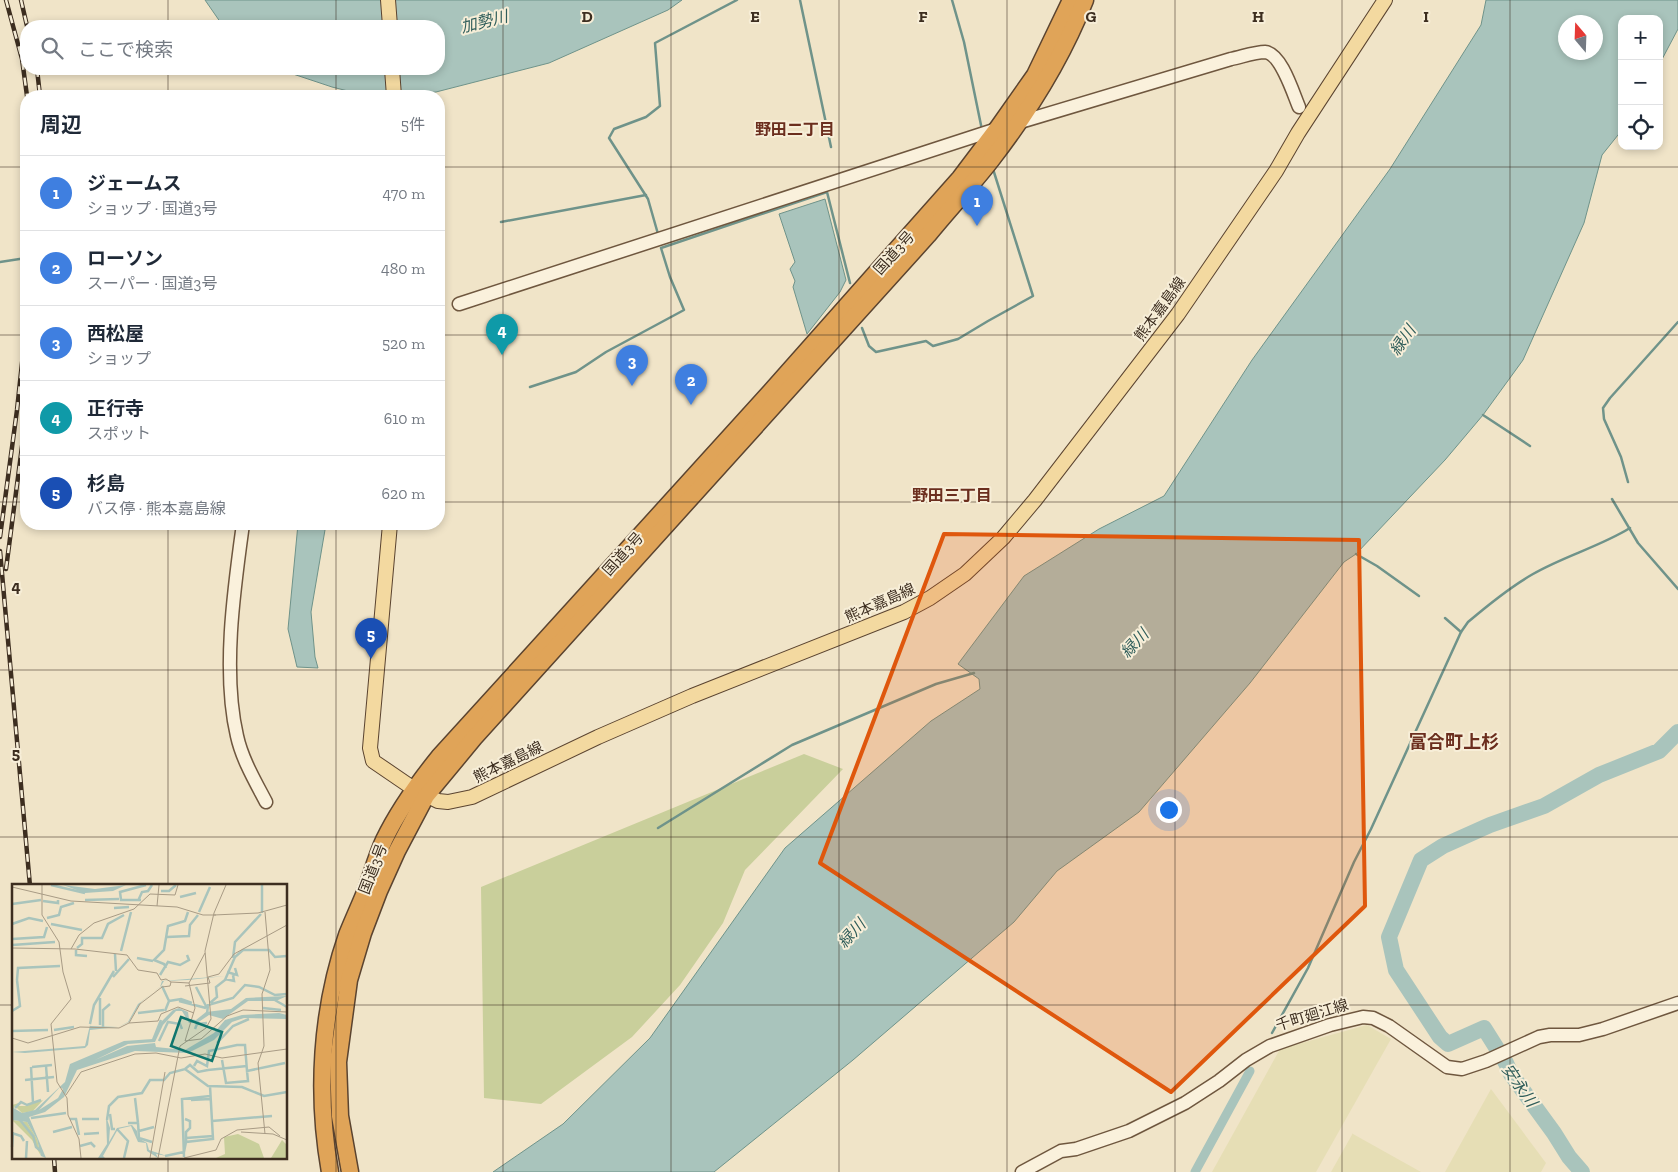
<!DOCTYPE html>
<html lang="ja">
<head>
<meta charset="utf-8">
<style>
  :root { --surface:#fff; --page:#f2f2f3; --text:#1f2937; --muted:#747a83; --line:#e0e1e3; --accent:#111827 }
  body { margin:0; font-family:"Zilla Slab","Noto Sans JP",serif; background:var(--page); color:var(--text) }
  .controls { position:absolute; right:15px; top:15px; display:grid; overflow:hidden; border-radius:10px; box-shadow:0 2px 8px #0003 }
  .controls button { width:45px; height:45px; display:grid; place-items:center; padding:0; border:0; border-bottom:1px solid var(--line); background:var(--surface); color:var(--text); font:25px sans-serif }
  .compass { position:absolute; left:1558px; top:15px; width:45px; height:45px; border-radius:50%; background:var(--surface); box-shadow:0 2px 8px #0003; rotate:341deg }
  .you { position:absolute; left:1168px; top:809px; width:18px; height:18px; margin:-12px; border:4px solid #fff; border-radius:50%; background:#1a73e8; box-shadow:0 0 0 8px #1a73e833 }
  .badge { display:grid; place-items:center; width:32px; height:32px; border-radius:50%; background:var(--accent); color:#fff; font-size:16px; font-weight:700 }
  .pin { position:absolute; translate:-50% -41px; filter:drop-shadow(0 1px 2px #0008) }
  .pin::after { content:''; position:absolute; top:26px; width:18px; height:15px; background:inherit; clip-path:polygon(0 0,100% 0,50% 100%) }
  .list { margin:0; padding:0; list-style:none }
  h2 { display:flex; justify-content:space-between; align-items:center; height:65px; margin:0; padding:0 20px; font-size:21px }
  h2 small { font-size:16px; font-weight:400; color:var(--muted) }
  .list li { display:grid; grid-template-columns:32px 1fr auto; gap:15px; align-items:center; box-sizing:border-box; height:75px; padding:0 20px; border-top:1px solid var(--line) }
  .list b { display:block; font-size:19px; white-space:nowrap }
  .list p { margin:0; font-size:16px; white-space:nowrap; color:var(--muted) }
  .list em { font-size:16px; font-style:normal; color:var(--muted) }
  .icon { flex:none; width:28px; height:28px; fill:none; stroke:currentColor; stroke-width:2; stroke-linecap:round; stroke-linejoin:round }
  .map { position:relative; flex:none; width:1678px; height:1172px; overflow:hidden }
  .search { position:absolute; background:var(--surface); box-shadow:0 2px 8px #0003; left:20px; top:20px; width:425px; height:55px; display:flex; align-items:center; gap:12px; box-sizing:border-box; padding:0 18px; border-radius:20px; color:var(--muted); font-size:19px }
  .panel { position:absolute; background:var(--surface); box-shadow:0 2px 8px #0003; left:20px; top:90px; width:425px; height:440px; border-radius:20px }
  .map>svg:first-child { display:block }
  .farmland { fill:#e6deb5 }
  .green { fill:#c9cf9b }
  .water { fill:#a9c4bc; stroke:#6f938a; fill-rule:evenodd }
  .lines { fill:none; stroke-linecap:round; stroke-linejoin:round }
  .stream { stroke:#6f938a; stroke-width:2.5 }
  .canal { stroke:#a9c4bc; stroke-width:9 }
  .river { stroke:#a9c4bc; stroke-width:16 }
  .secondary-casing { stroke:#6f573f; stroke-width:15 }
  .primary-casing { stroke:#5b4430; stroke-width:16 }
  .highway-casing { stroke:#5b4430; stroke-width:19 }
  .secondary { stroke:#faf1dc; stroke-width:12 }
  .primary { stroke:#f3d9a0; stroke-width:14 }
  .highway { stroke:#e0a458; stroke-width:16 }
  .rail-casing { stroke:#3d2e20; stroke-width:4.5 }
  .rail { stroke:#f7eed8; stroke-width:2.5; stroke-dasharray:8; stroke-linecap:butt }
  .marked { fill:#df570d; fill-opacity:0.2; stroke:#df570d; stroke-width:4; stroke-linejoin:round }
  .grid { fill:none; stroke:#3d2e20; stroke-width:1; stroke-opacity:0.55 }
  .labels { text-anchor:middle; stroke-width:4; stroke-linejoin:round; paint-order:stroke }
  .street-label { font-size:15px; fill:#3d2e20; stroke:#f7eed8 }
  .water-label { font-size:16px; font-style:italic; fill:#2f5d5a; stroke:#f7eed8 }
  .neighbourhood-label { font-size:16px; font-weight:bold; fill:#6b2e1e; stroke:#f7eed8 }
  .quarter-label { font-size:18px; font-weight:bold; fill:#6b2e1e; stroke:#f7eed8 }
  .inset-river { fill:none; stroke:#a9c4bc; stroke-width:2.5 }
  .inset-road { fill:none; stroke:#a89b85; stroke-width:1 }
  .view { fill:#0f766e; fill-opacity:0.15; stroke:#0f766e; stroke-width:2.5 }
  .inset-edge { fill:none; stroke:#3d2e20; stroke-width:2.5 }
  .grid-label { font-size:16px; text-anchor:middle; font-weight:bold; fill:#3d2e20; stroke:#f7eed8; stroke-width:4; stroke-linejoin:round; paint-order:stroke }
</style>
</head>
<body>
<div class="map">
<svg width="1678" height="1172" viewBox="0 0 1678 1172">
  <rect width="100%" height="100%" fill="#f0e4c8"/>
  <g class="farmland">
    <path d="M1367,1025L1391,1039L1316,1172H1212L1280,1049Z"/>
    <path d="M1491,1089L1546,1163L1541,1172H1445Z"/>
    <path d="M1353,1133V1134L1421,1172H1331Z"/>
  </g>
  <path class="green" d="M804,754L843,769L745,870L723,923L680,985L632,1037L541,1104L484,1098L481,887Z"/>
  <g class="water">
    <path d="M205,0H682L668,10L549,63L436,92L393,96H368L332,87L278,69H439V26H223Z"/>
    <path d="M1486,0H1678V29L1659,65V19H1622V130L1602,155L1584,223L1523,360L1483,415L1445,460L1356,554L1344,562L1250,683L1139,812L1057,871L1014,922L853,1060L714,1172H493L563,1124L650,1038L785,848L931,721L980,689L979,679L958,664L1024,576L1099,529L1164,496L1252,360L1390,169L1481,25ZM1596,22V52H1566V22Z"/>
    <path d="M825,199L846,280L840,292L807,334L793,287L795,281L790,269L795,262L779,214Z"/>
    <path d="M298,524H326L311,612L315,657L318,668L297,667L288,629Z"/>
  </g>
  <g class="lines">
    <g class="stream">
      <path d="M800,0L831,147"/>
      <path d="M952,0L964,42L982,130"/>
      <path d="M501,222L646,195"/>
      <path d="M658,234L648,199L609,138L614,129L646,117L660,106L655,43L737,0"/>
      <path d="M0,262L26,258"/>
      <path d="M862,328L869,346L876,352L926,341L933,346L958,339L988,321L1033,296L993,169"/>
      <path d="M530,387L576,372L606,352L684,310L670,277L661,248L827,192L850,283"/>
      <path d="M1483,415L1530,446"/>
      <path d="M1628,482L1621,457L1604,419L1603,408L1610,398L1678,322"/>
      <path d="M1612,499L1638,543L1678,589"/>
      <path d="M1356,554L1377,566L1419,596"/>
      <path d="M1461,632L1468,622C1488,605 1510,587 1533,574C1564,556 1599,547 1630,528"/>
      <path d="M658,828L792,745L936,684L974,673"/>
      <path d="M1272,1033L1308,968L1354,862L1371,829L1461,632L1445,618"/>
    </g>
    <path class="canal" d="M1195,1172L1250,1071"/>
    <path class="river" d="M1582,1172L1569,1157L1554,1133L1511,1074L1506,1063L1484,1028L1448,1044L1440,1037L1396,970L1389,937L1421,860L1443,846L1490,825L1544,806L1599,775L1659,751L1678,732"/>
    <g class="secondary-casing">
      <g id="secondary">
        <path d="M459,304L997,129L1231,59C1241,57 1255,52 1265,52C1281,53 1293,93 1299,107"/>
        <path d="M243,524C234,589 222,672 237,736C242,759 255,781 266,802"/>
        <path d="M1022,1172L1061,1151L1076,1149L1129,1131L1185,1103L1219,1081L1246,1060L1270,1046L1330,1025L1363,1017L1373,1018L1389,1026L1447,1067L1462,1069L1486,1061L1539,1037L1550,1035H1579L1603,1029L1678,1003"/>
      </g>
    </g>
    <g class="primary-casing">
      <g id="primary">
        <path d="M388,0L390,26"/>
        <path d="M392,69L394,96"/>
        <path d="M390,524L370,748L373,761L414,789L438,801L448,802L472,797L598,737L692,696L904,612L930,598L965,574L1003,538L1035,500L1178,314L1276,171L1298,133L1385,0"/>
      </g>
    </g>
    <g class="highway-casing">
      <g id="highway">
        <path d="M330,1172C316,1094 321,1010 347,935C353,920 360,905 366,890C372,873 377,855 384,840C399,809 418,783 439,757L764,399L960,178L997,129L1035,75L1071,0"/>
        <path d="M350,1172L340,1116L338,1062L349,980L363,933L379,891L397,851L426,796L474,738L928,235C949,209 972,185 992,159C1029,111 1063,56 1085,0"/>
      </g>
    </g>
    <use href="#secondary" class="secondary"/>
    <use href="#primary" class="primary"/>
    <use href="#highway" class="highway"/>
    <g class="rail-casing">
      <g id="rail">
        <path d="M6,0L22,59L27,96"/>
        <path d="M21,0L27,26"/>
        <path d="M37,69L40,96"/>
        <path d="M0,537L17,410L26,326"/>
        <path d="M0,551L30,886"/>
        <path d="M6,569L26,416"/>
        <path d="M54,1158L55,1172"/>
      </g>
    </g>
    <use href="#rail" class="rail"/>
  </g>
  <path class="marked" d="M944,534L1359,540L1365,906L1171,1092L820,863Z"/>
  <path class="grid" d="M168,0V26M336,0V26M503,0V1172M671,0V1172M839,0V1172M1007,0V1172M1175,0V1172M1342,0V1172M1510,0V1172M168,69V96M336,69V96M0,167H26M439,167H1678M0,335H26M439,335H1678M0,502H26M439,502H1678M168,524V886M336,524V1172M0,670H1678M0,837H1678M0,1005H14M286,1005H1678M168,1158V1172"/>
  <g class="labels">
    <g class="street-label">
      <text transform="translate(894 253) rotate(-48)" y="5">国道3号</text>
      <text transform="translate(1160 309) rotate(-54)" y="5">熊本嘉島線</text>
      <text transform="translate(623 554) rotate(-48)" y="5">国道3号</text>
      <text transform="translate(880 603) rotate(-24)" y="5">熊本嘉島線</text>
      <text transform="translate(508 762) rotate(-26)" y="5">熊本嘉島線</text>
      <text transform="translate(373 869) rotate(-69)" y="5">国道3号</text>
      <text transform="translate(1312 1015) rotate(-17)" y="5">千町廻江線</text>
    </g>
    <g class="water-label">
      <text transform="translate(484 21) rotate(-14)" y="6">加勢川</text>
      <text transform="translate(1402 340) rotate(-55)" y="6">緑川</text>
      <text transform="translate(1134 643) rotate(-47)" y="6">緑川</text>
      <text transform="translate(851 933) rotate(-47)" y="6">緑川</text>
      <text transform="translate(1520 1085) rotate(55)" y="6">安永川</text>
    </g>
    <g class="neighbourhood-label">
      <text x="795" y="135">野田二丁目</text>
      <text x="952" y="501">野田三丁目</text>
    </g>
    <g class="quarter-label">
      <text x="1454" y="748">富合町上杉</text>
    </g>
  </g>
  <g transform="translate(12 884)">
    <rect width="275" height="275" fill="#f0e4c8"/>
    <path d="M31,216L21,227L10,229L3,222L0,227V221L7,219L6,222H14ZM0,236L15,238L25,255L29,272L20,256ZM226,250L247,260L252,274H204L213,270L212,253ZM270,256L275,261V274H259Z" fill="#c9cf9b"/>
    <path d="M51,1L83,5L114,1L101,7L73,9ZM213,92L176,96L152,97L149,102L129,118L117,138L106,143L78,146L76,161L73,164L13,169L0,168L73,162L79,137L78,142L106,143L116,138L126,120L148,103L150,97ZM275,112L264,117H236L211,135L197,131L185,139H177L170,127H164L151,141L143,158L116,160L83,176L115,162L143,159L144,163L173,166L202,149L213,136L230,131L267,129L275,131V135L232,134L220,138L202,156L176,169L123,167L65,186L52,213L33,228L17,233L34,274L29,272L25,255L15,238L0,236V223L10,229L23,226L53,198L58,180L112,157L141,155L149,138L161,126L167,124L176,128L177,135L184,136L194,128L219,125L234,114ZM48,203L51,205L46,214L27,226ZM94,232L98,244L97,258L105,244L120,241L125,247L126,254L135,259L137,266L155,272L144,270L146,274L135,267L134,259L126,258L119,242L106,245L91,272L93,274H86L95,260Z" fill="#a9c4bc" fill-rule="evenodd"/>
    <path class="inset-river" d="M39,1L73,9M149,7H157L164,1M168,13L184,9M73,16L107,15M129,16H109L108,8L134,1M31,17L46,19V16M126,17L130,8L136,7L140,1M0,20L29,16M102,24L117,23M187,28L198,3M250,29V1M35,34L47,31L49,23L62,19M0,40L17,34L31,37M39,40L70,46M155,53L177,52L178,41L186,31M0,55L32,53L35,43M0,61L43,58M65,64L70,60V54H90L96,40L112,31M64,66V71L75,72M109,67L119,28M103,70L104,87M125,74L141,77M221,74L223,58L249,30M154,84L152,80L142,76L152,66L156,42L173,37L176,28M215,88L225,91L223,84M148,91L156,78L168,81L177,76L175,71M101,93L117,75M213,95L222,97L221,91M5,96L6,84L48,82M150,102L157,117L153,127M184,103L195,124M261,115L275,123M157,117L169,115L180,119M167,117L194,124M198,119L205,113L204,103L213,96L223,73L231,66H257L263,73L275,72M251,124L269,126M0,127L8,122L5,96M126,129L152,126M195,130L196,121L221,114L233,101L247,103L263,111L275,110M78,140L82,121L102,87M88,141V114M91,143V126L98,120M183,145L185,140L195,139M42,146L62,143M0,147L36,146M141,156L149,136M147,157L156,138L168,140L170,145M205,159L221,142L237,135M210,176L214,199L236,197L235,187M34,182L36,208M182,182L185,177L195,182L197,167L225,161H233L235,187L273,179M19,183L21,219M20,183L40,181M173,185L178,181L186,188L196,186M196,186L235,182M13,196L42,193M123,214L126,239M179,216L198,215M3,224L9,218L15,221L29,216M98,230L100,245H103M19,234L54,229M58,235H64L67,251M70,235H87M173,235L178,237V244L174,248V258M8,236L21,252M95,236L97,222L106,213L130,209L138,196H152L158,189L173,185L196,202L230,203L252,212L275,208M200,237L260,232M116,239H126L127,254L140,258M105,245L116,257L112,274M127,247L142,243M41,248L60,243M0,249L9,252L12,257M72,250L87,249M21,251L24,263L30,268M174,254L201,252M68,262L79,259L83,263M0,263L1,248M153,272L172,268L174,258L201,255L198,202M172,273L170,215L198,212M14,274L15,257"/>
    <path class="inset-road" d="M30,1V31L47,58L51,88L59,115L39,140L45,198L55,214L56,231L67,255L69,274M0,3L59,17L165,23L191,31H204M145,22L147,1M253,28L258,86L250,110L252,162L246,179L253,250M202,31L246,29L275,21M0,64L63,65L115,71L126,86L145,89L149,96L154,95L159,98M59,65L67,51L82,39L122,25L138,10L163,11L166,1M193,69L177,99L183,124L173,157L189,155L215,132L231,126L275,128M173,102L198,99L196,93L207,90L222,70L275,41M117,139L146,137L149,130L166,123L182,129M0,154L16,159L68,143L107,144L117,139L128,120L150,103L158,102L159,98L177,99M54,211L69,188L123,170L144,169L169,174L193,170L210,174L275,165M229,248L261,250L275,256M138,274L153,188M146,274L168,162L194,144L199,135L193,67L202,29L214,1M172,274L204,266L209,255L225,246L257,243L268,252"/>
    <path class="view" d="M169,133L210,148L200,177L159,162Z"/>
    <rect width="275" height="275" class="inset-edge"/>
  </g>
  <g class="grid-label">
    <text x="587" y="22">D</text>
    <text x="755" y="22">E</text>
    <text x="923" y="22">F</text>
    <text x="1091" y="22">G</text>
    <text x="1258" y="22">H</text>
    <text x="1426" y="22">I</text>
    <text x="16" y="592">4</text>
    <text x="16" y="759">5</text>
  </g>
</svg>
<div class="controls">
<button>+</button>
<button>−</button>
<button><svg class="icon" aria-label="locate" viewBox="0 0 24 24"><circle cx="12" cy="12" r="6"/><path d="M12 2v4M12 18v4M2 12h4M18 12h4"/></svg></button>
</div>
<svg class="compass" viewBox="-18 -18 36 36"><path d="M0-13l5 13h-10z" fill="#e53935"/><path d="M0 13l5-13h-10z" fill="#747a83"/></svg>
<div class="you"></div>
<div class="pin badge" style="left:977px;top:226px;background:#3f7fe0">1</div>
<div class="pin badge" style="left:691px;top:405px;background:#3f7fe0">2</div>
<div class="pin badge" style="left:632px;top:386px;background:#3f7fe0">3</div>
<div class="pin badge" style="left:502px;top:355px;background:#0f9aa8">4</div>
<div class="pin badge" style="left:371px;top:659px;background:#1a4fb4">5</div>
<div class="search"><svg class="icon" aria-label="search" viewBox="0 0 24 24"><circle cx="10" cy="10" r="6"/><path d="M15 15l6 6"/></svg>ここで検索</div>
<section class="panel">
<h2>周辺<small>5件</small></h2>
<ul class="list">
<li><span class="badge" style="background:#3f7fe0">1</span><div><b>ジェームス</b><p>ショップ · 国道3号</p></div><em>470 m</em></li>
<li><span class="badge" style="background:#3f7fe0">2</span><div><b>ローソン</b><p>スーパー · 国道3号</p></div><em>480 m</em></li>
<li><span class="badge" style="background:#3f7fe0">3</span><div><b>西松屋</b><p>ショップ</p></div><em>520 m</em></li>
<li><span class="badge" style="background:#0f9aa8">4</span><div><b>正行寺</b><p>スポット</p></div><em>610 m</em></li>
<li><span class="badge" style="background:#1a4fb4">5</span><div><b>杉島</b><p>バス停 · 熊本嘉島線</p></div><em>620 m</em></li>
</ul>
</section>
</div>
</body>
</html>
